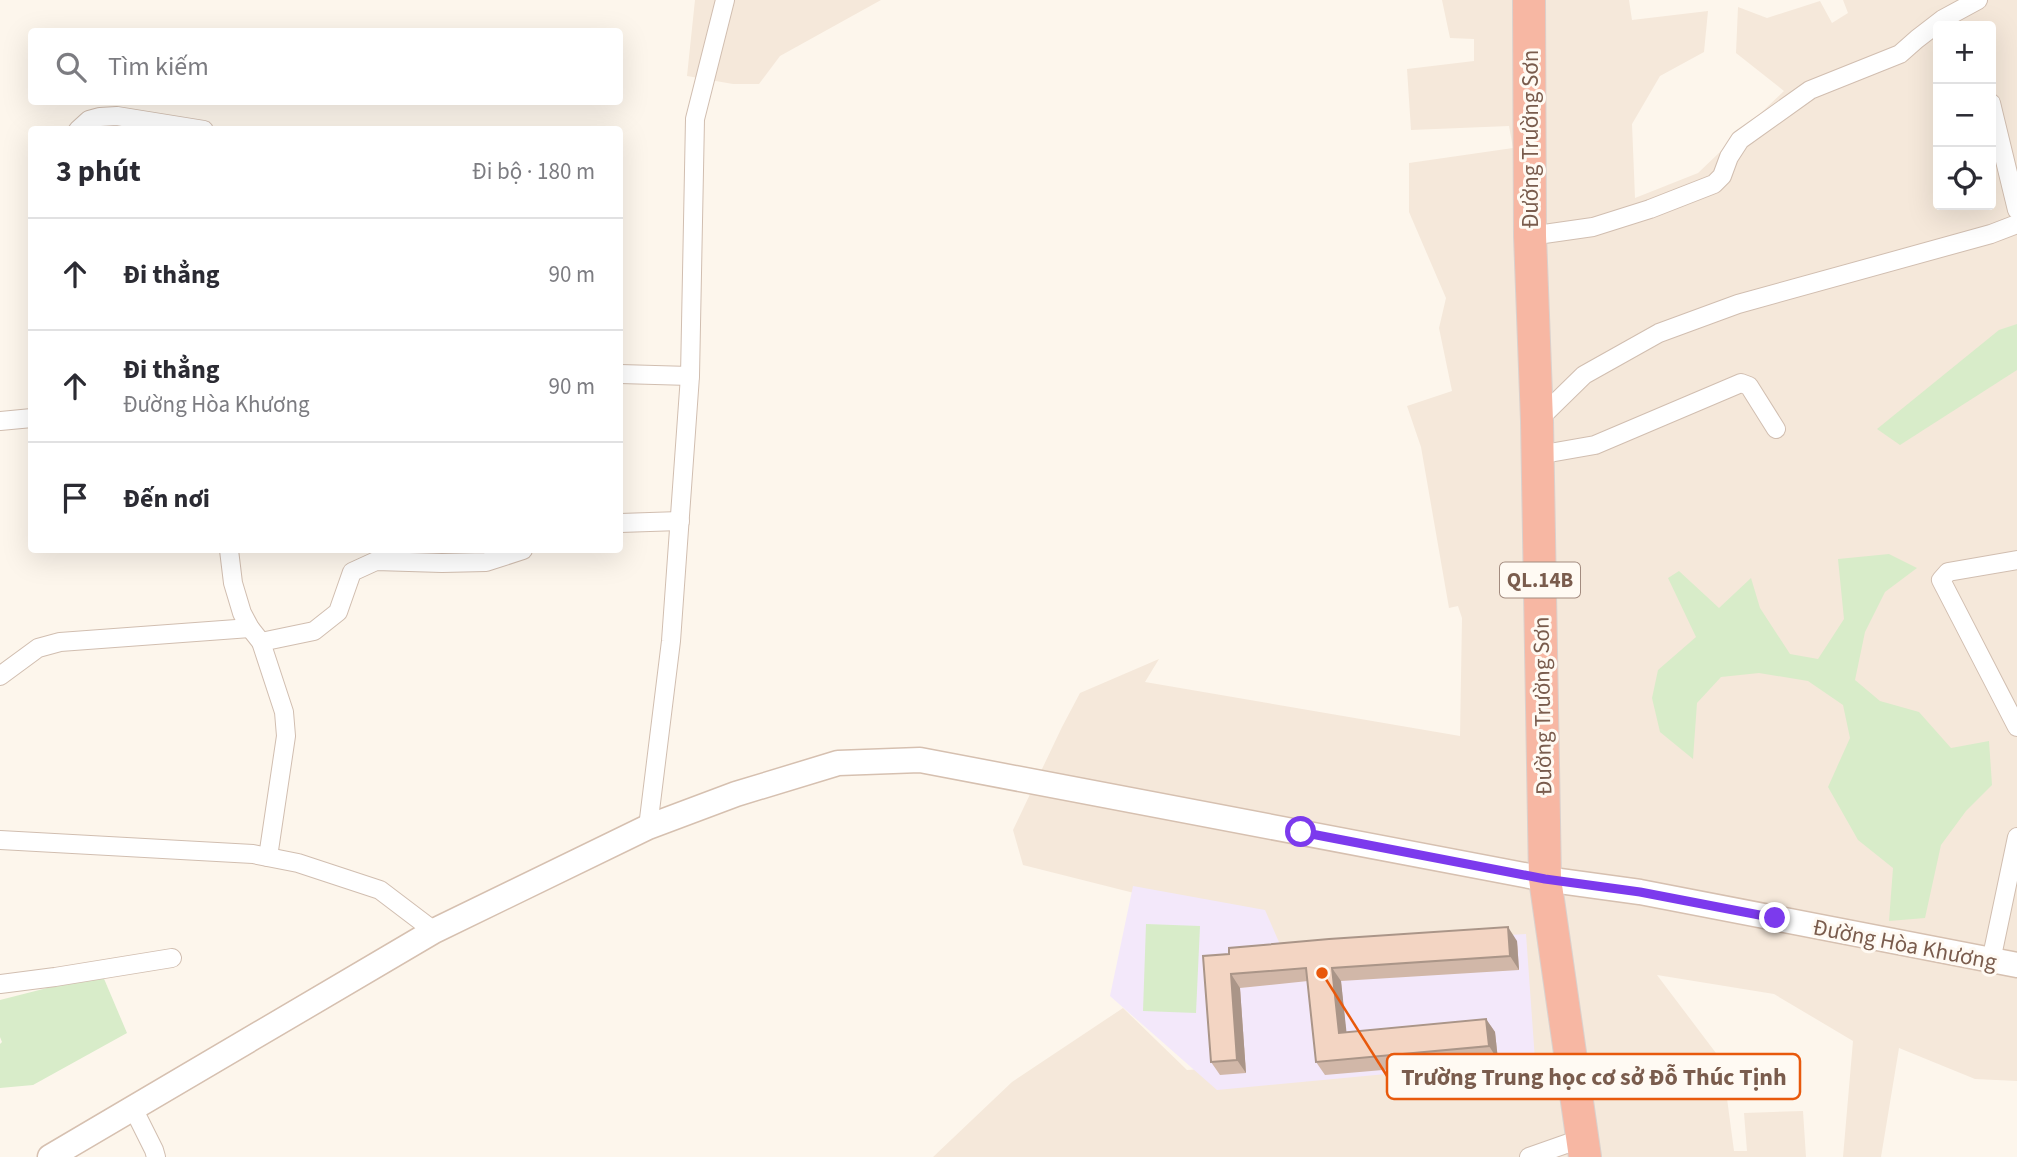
<!DOCTYPE html>
<html lang="vi">
<head>
<meta charset="utf-8">
<style>
  :root { --surface:#fff; --page:#f7f7f7; --text:#2b2b33; --muted:#7c7c81; --line:#e1e1e2 }
  body { margin:0; font-family:"Source Sans 3",sans-serif; background:var(--page); color:var(--text) }
  .controls { position:absolute; right:21px; top:21px; display:grid; overflow:hidden; border-radius:7px; box-shadow:0 7px 28px #0002 }
  .controls button { width:63px; height:63px; display:grid; place-items:center; padding:0; border:0; border-bottom:2px solid var(--line); background:var(--surface); color:var(--text); font:35px sans-serif }
  .stop { position:absolute; width:21px; height:21px; margin:-16px; border:5px solid #7c3aed; border-radius:50%; background:#fff }
  .stop.end { background:#7c3aed; border-color:#fff; box-shadow:0 2px 7px #0008 }
  .list { margin:0; padding:0; list-style:none }
  h2 { display:flex; justify-content:space-between; align-items:center; height:91px; margin:0; padding:0 28px; font-size:30px }
  h2 small { font-size:23px; font-weight:400; color:var(--muted) }
  .list li { display:grid; grid-template-columns:46px 1fr auto; gap:21px; align-items:center; box-sizing:border-box; height:112px; padding:0 28px; border-top:2px solid var(--line) }
  .list b { display:block; font-size:26px; white-space:nowrap }
  .list p { margin:0; font-size:23px; white-space:nowrap; color:var(--muted) }
  .list em { font-size:23px; font-style:normal; color:var(--muted) }
  .icon { flex:none; width:38px; height:38px; fill:none; stroke:currentColor; stroke-width:2; stroke-linecap:round; stroke-linejoin:round }
  .map { position:relative; flex:none; width:2017px; height:1157px; overflow:hidden }
  .search { position:absolute; background:var(--surface); box-shadow:0 7px 28px #0002; left:28px; top:28px; width:595px; height:77px; display:flex; align-items:center; gap:18px; box-sizing:border-box; padding:0 24px; border-radius:7px; color:var(--muted); font-size:26px }
  .panel { position:absolute; background:var(--surface); box-shadow:0 7px 28px #0002; left:28px; top:126px; width:595px; height:427px; border-radius:7px }
  .map>svg:first-child { display:block }
  .residential { fill:#f5e8da; fill-rule:evenodd }
  .education { fill:#f3e8fa }
  .green { fill:#d8ecc9 }
  .lines { fill:none; stroke-linecap:round; stroke-linejoin:round }
  .street-casing { stroke:#d1beb0; stroke-width:20 }
  .secondary-casing { stroke:#d6c0b0; stroke-width:27 }
  .highway-casing { stroke:#dad1cd; stroke-width:34 }
  .street { stroke:#fff; stroke-width:18 }
  .secondary { stroke:#fff; stroke-width:24 }
  .highway { stroke:#f7b7a3; stroke-width:32 }
  .wall { fill:#d1b7a8 }
  .shaded-wall { fill:#aa9588 }
  .building { fill:#f3d5c3; stroke:#aa9588; stroke-width:2 }
  .route { stroke:#7c3aed; stroke-width:9 }
  .labels { text-anchor:middle; stroke-width:6; stroke-linejoin:round; paint-order:stroke }
  .shield { fill:#fffaf3; stroke:#a28b7f; stroke-width:2 }
  .shield-label { font-size:21px; font-weight:bold; fill:#7a5c4d }
  .street-label { font-size:23px; fill:#7a5c4d; stroke:#fffaf3 }
  .leader { fill:none; stroke:#e8590c; stroke-width:2.5 }
  .callout-dot { fill:#e8590c; stroke:#fffaf3; stroke-width:2.5 }
  .callout { fill:#fffaf3; stroke:#e8590c; stroke-width:2.5 }
  .callout-label { font-size:24px; text-anchor:middle; font-weight:bold; fill:#7a5c4d }
</style>
</head>
<body>
<div class="map">
<svg width="2017" height="1157" viewBox="0 0 2017 1157">
  <rect width="100%" height="100%" fill="#fdf6ec"/>
  <g class="residential">
    <path d="M695,0H881L780,56L759,84H733L687,76Z"/>
    <path d="M1442,0H1629L1632,20L1708,11L1704,52L1660,76L1632,124L1635,198L1698,173L1784,91L1736,53L1738,7L1767,18L1820,1L1832,23L1848,13L1843,0H2017V1081L1975,1079L1899,1048L1881,1157H1843L1853,1041L1774,994L1657,975L1722,1061L1734,1151H1747L1744,1113L1803,1111L1806,1157H933L1012,1082L1123,1008L1187,1070L1306,1063L1134,893L1023,865L1013,830L1062,727L1080,693L1159,659L1145,682L1460,736L1462,618L1458,606L1449,608L1421,447L1407,406L1452,391L1439,328L1446,298L1409,212V163L1513,148L1509,126L1411,130L1407,69L1474,61V39L1450,38ZM1938,26H1991V205H1938Z"/>
  </g>
  <path class="education" d="M1133,886L1265,910L1282,949L1526,934L1535,1060L1217,1090L1110,996Z"/>
  <g class="green">
    <path d="M2017,324V370L1900,445L1877,429L1999,330Z"/>
    <path d="M1889,554L1917,568L1885,592L1865,632L1855,680L1880,701L1919,712L1951,748L1989,741L1992,785L1966,811L1941,845L1925,918L1889,921L1893,868L1858,840L1828,787L1850,738L1843,705L1808,681L1759,673L1721,677L1697,703L1693,759L1660,732L1652,698L1658,670L1696,637L1668,578L1679,571L1719,608L1751,578L1760,608L1790,654L1818,659L1844,619L1838,559Z"/>
    <path d="M1146,924L1200,926L1196,1013L1143,1011Z"/>
    <path d="M102,974L127,1033L33,1085L0,1088V1044L2,1042L0,1037V1000Z"/>
  </g>
  <g class="lines">
    <g class="street-casing">
      <g id="street">
        <path d="M1991,103L2017,210"/>
        <path d="M78,130L89,120L100,117L117,116L204,130"/>
        <path d="M1530,236L1593,227L1650,209L1714,184L1722,176L1729,157L1740,140L1810,90L1900,54L1917,39L1943,19L1978,0"/>
        <path d="M620,374L690,376"/>
        <path d="M0,421L32,418"/>
        <path d="M1537,421L1584,375L1659,333L1738,304L1991,234L2017,224"/>
        <path d="M1538,455L1595,445L1741,383L1749,386L1776,429"/>
        <path d="M620,523L680,521"/>
        <path d="M229,550L233,583L242,613L250,628L261,642L284,712L286,736L268,857"/>
        <path d="M2017,560L1948,572L1941,580L2017,727"/>
        <path d="M261,642L314,631L338,612L352,572L376,561L442,563L486,562L523,550"/>
        <path d="M0,676L38,648L60,642L250,628"/>
        <path d="M648,827L671,641L690,376L695,119L725,0"/>
        <path d="M0,840L253,854L298,863L380,890L434,931"/>
        <path d="M1991,961L2017,837"/>
        <path d="M0,984L55,977L172,958"/>
        <path d="M133,1108L154,1150L156,1157"/>
        <path d="M1529,1157L1583,1138"/>
      </g>
    </g>
    <g class="secondary-casing">
      <path id="secondary" d="M50,1157L434,931L648,827L736,794L838,763L920,760L1545,879L1640,892L2017,965"/>
    </g>
    <g class="highway-casing">
      <path id="highway" d="M1529,0L1530,236L1537,421L1545,879L1585,1157"/>
    </g>
    <use href="#street" class="street"/>
    <use href="#secondary" class="secondary"/>
    <use href="#highway" class="highway"/>
  </g>
  <path class="wall" d="M1517,941L1519,970L1341,981L1346,1032L1486,1019L1495,1032L1498,1060L1325,1075L1316,1062L1308,981L1240,988L1246,1073L1220,1075L1211,1062L1203,956Z"/>
  <g class="shaded-wall">
    <path d="M1508,927L1517,941L1519,970L1510,956Z"/>
    <path d="M1332,968L1341,981L1348,1046L1339,1033Z"/>
    <path d="M1231,974L1240,988L1246,1073L1237,1060Z"/>
    <path d="M1486,1019L1495,1032L1498,1060L1489,1046Z"/>
  </g>
  <path class="building" d="M1508,927L1510,956L1332,968L1339,1033L1486,1019L1489,1046L1316,1062L1306,968L1231,974L1237,1060L1211,1062L1203,956L1229,954V948L1329,939Z"/>
  <g class="lines">
    <path class="route" d="M1301,832L1545,879L1640,892L1775,918"/>
  </g>
  <g class="labels">
    <rect class="shield" x="1500" y="562.5" width="80" height="35" rx="5"/>
    <g class="shield-label">
      <text x="1540" y="587">QL.14B</text>
    </g>
    <g class="street-label">
      <text transform="translate(1530 139) rotate(-90)" y="8">Đường Trường Sơn</text>
      <text transform="translate(1542 706) rotate(-91)" y="8">Đường Trường Sơn</text>
      <text transform="translate(1905 944) rotate(11)" y="8">Đường Hòa Khương</text>
    </g>
  </g>
  <path class="leader" d="M1322 973L1387 1076"/>
  <circle class="callout-dot" cx="1322" cy="973" r="7"/>
  <rect class="callout" x="1387" y="1054" width="413" height="45" rx="7"/>
  <g class="callout-label">
    <text x="1594" y="1085">Trường Trung học cơ sở Đỗ Thúc Tịnh</text>
  </g>
</svg>
<div class="controls">
<button>+</button>
<button>−</button>
<button><svg class="icon" aria-label="locate" viewBox="0 0 24 24"><circle cx="12" cy="12" r="6"/><path d="M12 2v4M12 18v4M2 12h4M18 12h4"/></svg></button>
</div>
<div class="stop" style="left:1301px;top:832px"></div>
<div class="stop end" style="left:1775px;top:918px"></div>
<div class="search"><svg class="icon" aria-label="search" viewBox="0 0 24 24"><circle cx="10" cy="10" r="6"/><path d="M15 15l6 6"/></svg>Tìm kiếm</div>
<section class="panel">
<h2>3 phút<small>Đi bộ · 180 m</small></h2>
<ul class="list">
<li><svg class="icon" aria-label="ahead" viewBox="0 0 24 24"><path d="M12 20V5M6 11l6-6 6 6"/></svg><div><b>Đi thẳng</b></div><em>90 m</em></li>
<li><svg class="icon" aria-label="ahead" viewBox="0 0 24 24"><path d="M12 20V5M6 11l6-6 6 6"/></svg><div><b>Đi thẳng</b><p>Đường Hòa Khương</p></div><em>90 m</em></li>
<li><svg class="icon" aria-label="arrive" viewBox="0 0 24 24"><path d="M6 21V4h12l-3 4 3 4H6"/></svg><div><b>Đến nơi</b></div></li>
</ul>
</section>
</div>
</body>
</html>
